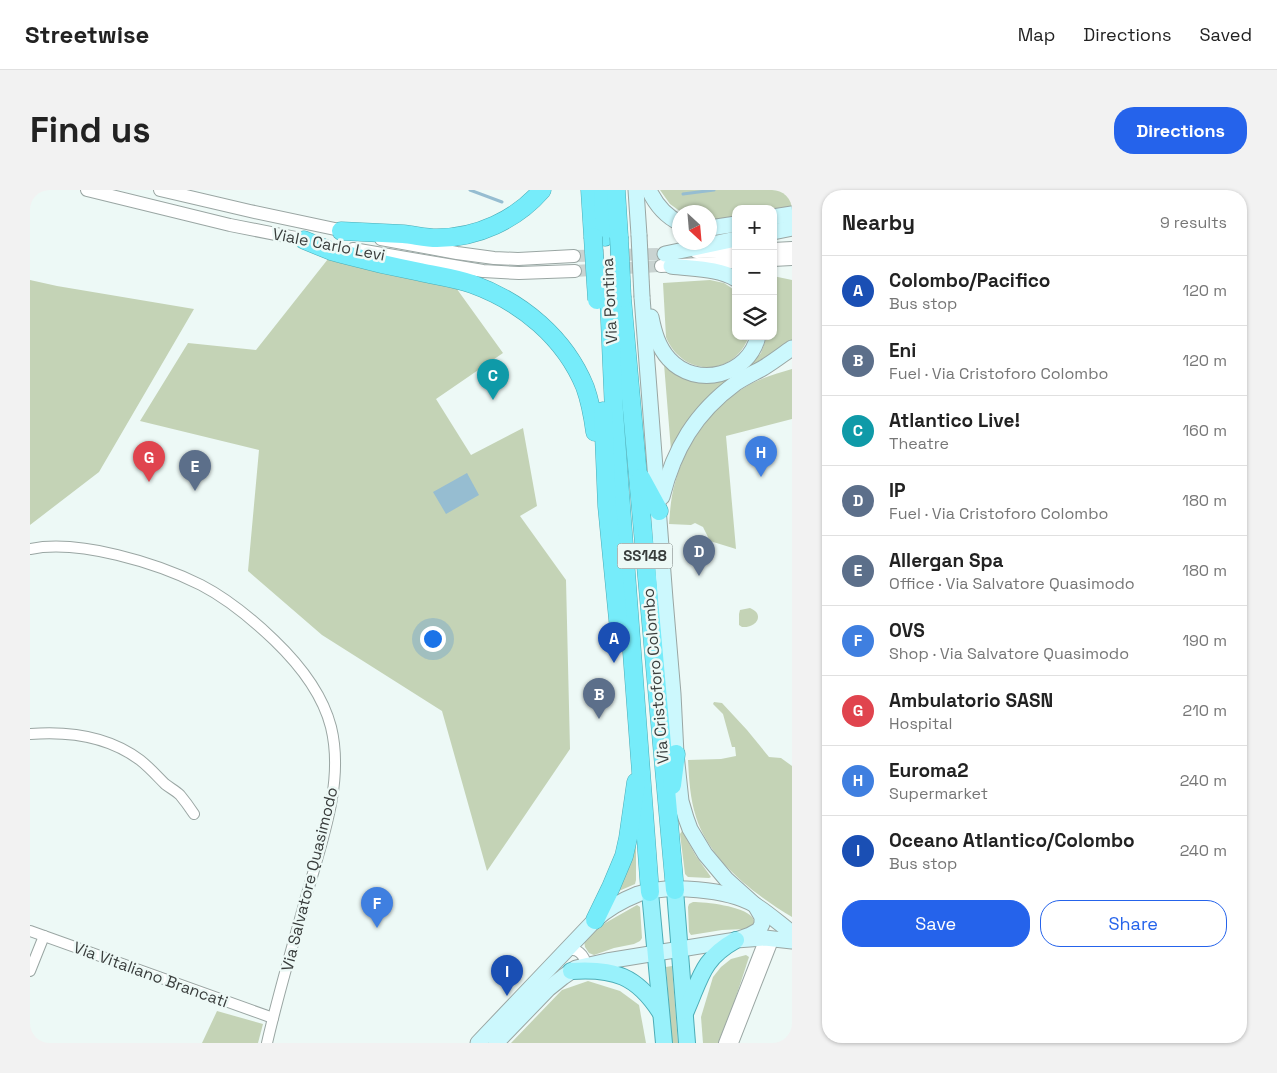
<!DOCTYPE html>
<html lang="en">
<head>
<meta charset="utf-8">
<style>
  :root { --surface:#fff; --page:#f2f2f2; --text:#222; --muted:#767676; --line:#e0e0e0; --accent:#2563eb }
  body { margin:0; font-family:"Space Grotesk",sans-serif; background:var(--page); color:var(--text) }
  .controls { position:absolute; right:15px; top:15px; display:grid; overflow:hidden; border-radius:10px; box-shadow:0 1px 4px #0004 }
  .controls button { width:45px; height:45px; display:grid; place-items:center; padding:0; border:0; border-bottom:1px solid var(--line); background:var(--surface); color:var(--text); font:25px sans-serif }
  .compass { position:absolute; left:642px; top:15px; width:45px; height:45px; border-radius:50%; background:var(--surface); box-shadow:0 1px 4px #0004; rotate:154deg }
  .you { position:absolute; left:402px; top:448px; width:18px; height:18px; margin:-12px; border:4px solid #fff; border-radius:50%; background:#1a73e8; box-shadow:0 0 0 8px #1a73e833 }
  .badge { display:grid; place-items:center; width:32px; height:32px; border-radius:50%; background:var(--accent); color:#fff; font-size:16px; font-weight:700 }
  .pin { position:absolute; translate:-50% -41px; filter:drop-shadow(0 1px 2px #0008) }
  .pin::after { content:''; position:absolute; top:26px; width:18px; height:15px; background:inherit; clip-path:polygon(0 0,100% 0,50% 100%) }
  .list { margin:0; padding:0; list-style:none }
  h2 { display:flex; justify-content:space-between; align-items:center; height:65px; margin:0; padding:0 20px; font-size:21px }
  h2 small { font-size:16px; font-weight:400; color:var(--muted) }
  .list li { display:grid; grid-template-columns:32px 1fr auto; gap:15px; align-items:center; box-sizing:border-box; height:70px; padding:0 20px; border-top:1px solid var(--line) }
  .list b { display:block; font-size:19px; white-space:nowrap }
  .list p { margin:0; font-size:16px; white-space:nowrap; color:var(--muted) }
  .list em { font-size:16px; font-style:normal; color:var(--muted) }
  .actions { display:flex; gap:10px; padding:15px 20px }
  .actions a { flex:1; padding:11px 0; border:1px solid var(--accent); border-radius:20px; text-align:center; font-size:18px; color:var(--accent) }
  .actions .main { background:var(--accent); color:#fff }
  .icon { flex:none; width:28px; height:28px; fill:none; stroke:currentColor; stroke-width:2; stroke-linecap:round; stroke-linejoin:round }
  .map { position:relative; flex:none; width:762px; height:853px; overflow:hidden; border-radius:20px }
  header { display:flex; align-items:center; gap:30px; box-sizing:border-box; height:70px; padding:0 25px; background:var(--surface); border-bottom:1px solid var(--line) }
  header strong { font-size:24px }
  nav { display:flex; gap:28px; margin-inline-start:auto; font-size:18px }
  .intro { display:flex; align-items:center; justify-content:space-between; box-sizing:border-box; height:120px; padding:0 30px }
  h1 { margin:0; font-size:35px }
  .button { padding:12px 22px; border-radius:20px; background:var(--accent); color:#fff; font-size:18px; font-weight:700 }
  main { display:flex; gap:30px; padding:0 30px }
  aside { flex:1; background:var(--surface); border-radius:20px; box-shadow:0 1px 4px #0004 }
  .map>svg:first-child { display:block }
  .green { fill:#c4d3b6 }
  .water { fill:#96bdd1 }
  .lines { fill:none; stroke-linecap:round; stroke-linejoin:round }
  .stream { stroke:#96bdd1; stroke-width:3 }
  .tertiary-tunnel { stroke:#c9d3d1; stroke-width:12; stroke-dasharray:12 6; stroke-linecap:butt }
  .minor-casing { stroke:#9aa6a3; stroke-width:12 }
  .tertiary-casing { stroke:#9aa6a3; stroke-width:14 }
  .secondary-casing { stroke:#9aa6a3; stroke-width:17 }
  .primary-casing { stroke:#4bacb6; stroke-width:18 }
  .trunk-casing { stroke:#4bacb6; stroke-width:19 }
  .minor { stroke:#fff; stroke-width:10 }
  .tertiary { stroke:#fff; stroke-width:12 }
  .secondary { stroke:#ccf8fd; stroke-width:15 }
  .primary { stroke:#98f1fb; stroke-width:16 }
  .trunk { stroke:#76ecfa; stroke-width:18 }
  .secondary-bridge-casing { stroke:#9aa6a3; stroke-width:17; stroke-linecap:butt }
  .trunk-bridge-casing { stroke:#4bacb6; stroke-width:19; stroke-linecap:butt }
  .secondary-bridge { stroke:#ccf8fd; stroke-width:15 }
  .trunk-bridge { stroke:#76ecfa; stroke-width:18 }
  .labels { text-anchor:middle; stroke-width:5; stroke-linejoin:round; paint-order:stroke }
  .shield { fill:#edf9f6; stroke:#6f7574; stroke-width:1 }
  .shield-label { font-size:15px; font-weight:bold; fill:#393d3c }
  .street-label { font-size:16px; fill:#393d3c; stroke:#edf9f6 }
</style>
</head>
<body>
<header>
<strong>Streetwise</strong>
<nav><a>Map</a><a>Directions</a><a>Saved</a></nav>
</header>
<div class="intro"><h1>Find us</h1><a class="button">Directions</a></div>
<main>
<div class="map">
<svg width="762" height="853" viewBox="0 0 762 853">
  <rect width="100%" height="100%" fill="#edf9f6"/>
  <g class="green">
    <path d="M630,0H762V16L743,19H706V27L680,31V22H651L640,14Z"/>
    <path d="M298,69L424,95L473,163L406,209L441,265L493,238L507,316L490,326L536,390L540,559L457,681L412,521L292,445L218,381L229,260L110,231L158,153L226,160Z"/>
    <path d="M743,86L762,90V150L718,178L731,163L737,146H743Z"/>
    <path d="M0,90L27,96L164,119L69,282L0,335Z"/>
    <path d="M680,90L694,93L706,101V146H719C704,188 652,187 636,147L633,93Z"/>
    <path d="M634,174C658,194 671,197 702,188L657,236L641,260Z"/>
    <path d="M762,179V229L696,246L706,359L680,351L673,337L665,333L661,335L639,334C640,321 641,306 645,293C655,256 678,223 709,201C725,190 744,184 762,179Z"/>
    <path d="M720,418C735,424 727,438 712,437L709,435V424L710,420Z"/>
    <path d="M684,512L692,513L717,540L739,567L751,568L762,576V727C724,704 680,671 666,627C660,608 659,589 658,570L691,569L706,566L705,557H702L693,524L683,514Z"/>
    <path d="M652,641L666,666L681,687L679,688L658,687L655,684L650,644Z"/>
    <path d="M603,655L606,656V690L605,694L589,701Z"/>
    <path d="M663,712C676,712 713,716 722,727C724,730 724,730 724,734L715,739L692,740L661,745L659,742L658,717L659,714Z"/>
    <path d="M607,715L610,717L612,748L610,751L604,754L584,758L564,765L559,763L555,757L554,751L570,736Z"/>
    <path d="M716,765L719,767L704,813L688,853H673L671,827L683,787L691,777L701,769Z"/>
    <path d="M642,776L648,853H642L636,777Z"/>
    <path d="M558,791L590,801L609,815L616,853H481L532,800Z"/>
    <path d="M187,821L233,834L228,853H172Z"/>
  </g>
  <path class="water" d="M437,283L449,305L416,324L403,302Z"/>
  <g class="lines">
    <g class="stream">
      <path d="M440,0L472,12"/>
      <path d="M653,4L684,0"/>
    </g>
    <g class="tertiary-tunnel">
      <path d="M544,66L631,64"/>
      <path d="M545,81L631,76"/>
    </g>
    <g class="minor-casing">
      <g id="minor">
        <path d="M0,359C49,349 127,373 171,395C198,409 222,429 244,450C269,474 292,502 301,537C315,594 290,656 275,711C262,758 248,805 237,853"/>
        <path d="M0,544C38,541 78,546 110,570C119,577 127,586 135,594C140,598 146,601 150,605C155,611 160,618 164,624"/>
        <path d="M0,741L243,828"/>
        <path d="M535,762C547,756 555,765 556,776"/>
        <path d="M0,781L14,746"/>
        <path d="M694,853L735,748"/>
        <path d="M703,853L744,748"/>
      </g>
    </g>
    <g class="tertiary-casing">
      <g id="tertiary">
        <path d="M57,0L200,35L281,51"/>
        <path d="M130,0L220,21L319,42"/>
        <path d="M351,49L427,63L464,68L488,69L544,66"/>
        <path d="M323,59L453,81L489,83L545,81"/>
        <path d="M743,59L762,58"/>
        <path d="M666,62L706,61"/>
        <path d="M743,70L762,69"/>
        <path d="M631,76L706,72"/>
      </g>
    </g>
    <g class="secondary-casing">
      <g id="secondary">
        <path d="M606,0L609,45"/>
        <path d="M619,0C626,15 635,26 650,33"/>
        <path d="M743,27L762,24"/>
        <path d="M680,38L706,34"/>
        <path d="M743,42L762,38"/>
        <path d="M635,64L706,49"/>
        <path d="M641,76C662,79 688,78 706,89"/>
        <path d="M612,107L635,409L643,504L646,564L651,611L656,628L660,639L675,664L696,689L725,715L732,727V734L729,740L720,745L706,750"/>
        <path d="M621,127C624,142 628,157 639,169C666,199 719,186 728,146"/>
        <path d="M632,307C644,259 665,223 706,193C715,187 724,183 733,178C743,172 752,165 762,158"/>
        <path d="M448,853L565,730C577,719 593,710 608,704C638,694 698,699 725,715C738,723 750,734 762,743"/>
        <path d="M466,853L518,799L533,787L546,778L577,771L706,750L735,748L762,751"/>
      </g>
    </g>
    <g class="primary-casing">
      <g id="primary">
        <path d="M645,700L657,853"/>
        <path d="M620,702L634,853"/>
        <path d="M541,781C584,778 607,786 630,822"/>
        <path d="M656,821C671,787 672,769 706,750"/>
      </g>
    </g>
    <g class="trunk-casing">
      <g id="trunk">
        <path d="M560,0L563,47"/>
        <path d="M573,0L575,47"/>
        <path d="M586,0L589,47"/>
        <path d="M311,41C332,42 352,43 373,44C384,45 396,48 407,48C447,48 486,30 512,0"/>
        <path d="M274,50L301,61L312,64C338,71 364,77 390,82C408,86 425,88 442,94C492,112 535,148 555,197C560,211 563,227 565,242"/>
        <path d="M592,108L645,700"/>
        <path d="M579,109L584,222L620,702"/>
        <path d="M573,221L577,316L590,450"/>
        <path d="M611,288L629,321"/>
        <path d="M642,595L646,564"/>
        <path d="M565,730L581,697L594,666L598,648L606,592"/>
      </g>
    </g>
    <use href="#minor" class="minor"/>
    <use href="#tertiary" class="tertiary"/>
    <use href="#secondary" class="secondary"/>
    <use href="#primary" class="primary"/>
    <use href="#trunk" class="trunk"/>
    <g class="secondary-bridge-casing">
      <path id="secondary-bridge" d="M609,45L612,107"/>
    </g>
    <g class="trunk-bridge-casing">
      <g id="trunk-bridge">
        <path d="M563,47L567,110"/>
        <path d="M589,47L592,108"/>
      </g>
    </g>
    <use href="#secondary-bridge" class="secondary-bridge"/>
    <use href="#trunk-bridge" class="trunk-bridge"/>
  </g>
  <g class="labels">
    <rect class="shield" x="587.5" y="353.5" width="55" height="25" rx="4"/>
    <g class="shield-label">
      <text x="615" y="371">SS148</text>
    </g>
    <g class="street-label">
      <text transform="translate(299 54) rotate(11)" y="6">Viale Carlo Levi</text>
      <text transform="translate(579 111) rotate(-93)" y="6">Via Pontina</text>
      <text transform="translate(625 486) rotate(-95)" y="6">Via Cristoforo Colombo</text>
      <text transform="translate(279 689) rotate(-76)" y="6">Via Salvatore Quasimodo</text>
      <text transform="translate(121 784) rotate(20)" y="6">Via Vitaliano Brancati</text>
    </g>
  </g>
</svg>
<div class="controls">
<button>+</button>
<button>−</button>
<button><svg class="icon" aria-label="layers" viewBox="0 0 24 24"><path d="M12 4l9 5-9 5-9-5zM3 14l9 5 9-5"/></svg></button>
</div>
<svg class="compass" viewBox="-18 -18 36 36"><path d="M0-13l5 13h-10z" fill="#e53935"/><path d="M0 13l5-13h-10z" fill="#767676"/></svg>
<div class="you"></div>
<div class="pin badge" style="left:584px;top:473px;background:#1a4fb4">A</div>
<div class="pin badge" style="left:569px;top:529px;background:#5c6f8a">B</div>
<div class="pin badge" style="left:463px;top:210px;background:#0f9aa8">C</div>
<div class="pin badge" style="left:669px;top:386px;background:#5c6f8a">D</div>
<div class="pin badge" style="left:165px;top:301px;background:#5c6f8a">E</div>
<div class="pin badge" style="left:347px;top:738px;background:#3f7fe0">F</div>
<div class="pin badge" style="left:119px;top:292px;background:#e0444e">G</div>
<div class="pin badge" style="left:731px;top:287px;background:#3f7fe0">H</div>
<div class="pin badge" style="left:477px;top:806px;background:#1a4fb4">I</div>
</div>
<aside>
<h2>Nearby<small>9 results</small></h2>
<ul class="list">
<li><span class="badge" style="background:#1a4fb4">A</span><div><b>Colombo/Pacifico</b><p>Bus stop</p></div><em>120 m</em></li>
<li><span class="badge" style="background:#5c6f8a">B</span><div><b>Eni</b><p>Fuel · Via Cristoforo Colombo</p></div><em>120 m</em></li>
<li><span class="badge" style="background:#0f9aa8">C</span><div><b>Atlantico Live!</b><p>Theatre</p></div><em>160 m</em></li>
<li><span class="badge" style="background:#5c6f8a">D</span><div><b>IP</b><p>Fuel · Via Cristoforo Colombo</p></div><em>180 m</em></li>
<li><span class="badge" style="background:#5c6f8a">E</span><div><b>Allergan Spa</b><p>Office · Via Salvatore Quasimodo</p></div><em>180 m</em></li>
<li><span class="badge" style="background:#3f7fe0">F</span><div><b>OVS</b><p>Shop · Via Salvatore Quasimodo</p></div><em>190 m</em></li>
<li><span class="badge" style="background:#e0444e">G</span><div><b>Ambulatorio SASN</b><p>Hospital</p></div><em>210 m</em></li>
<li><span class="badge" style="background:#3f7fe0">H</span><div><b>Euroma2</b><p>Supermarket</p></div><em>240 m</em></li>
<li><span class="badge" style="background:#1a4fb4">I</span><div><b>Oceano Atlantico/Colombo</b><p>Bus stop</p></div><em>240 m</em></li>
</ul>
<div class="actions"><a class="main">Save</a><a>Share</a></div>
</aside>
</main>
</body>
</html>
